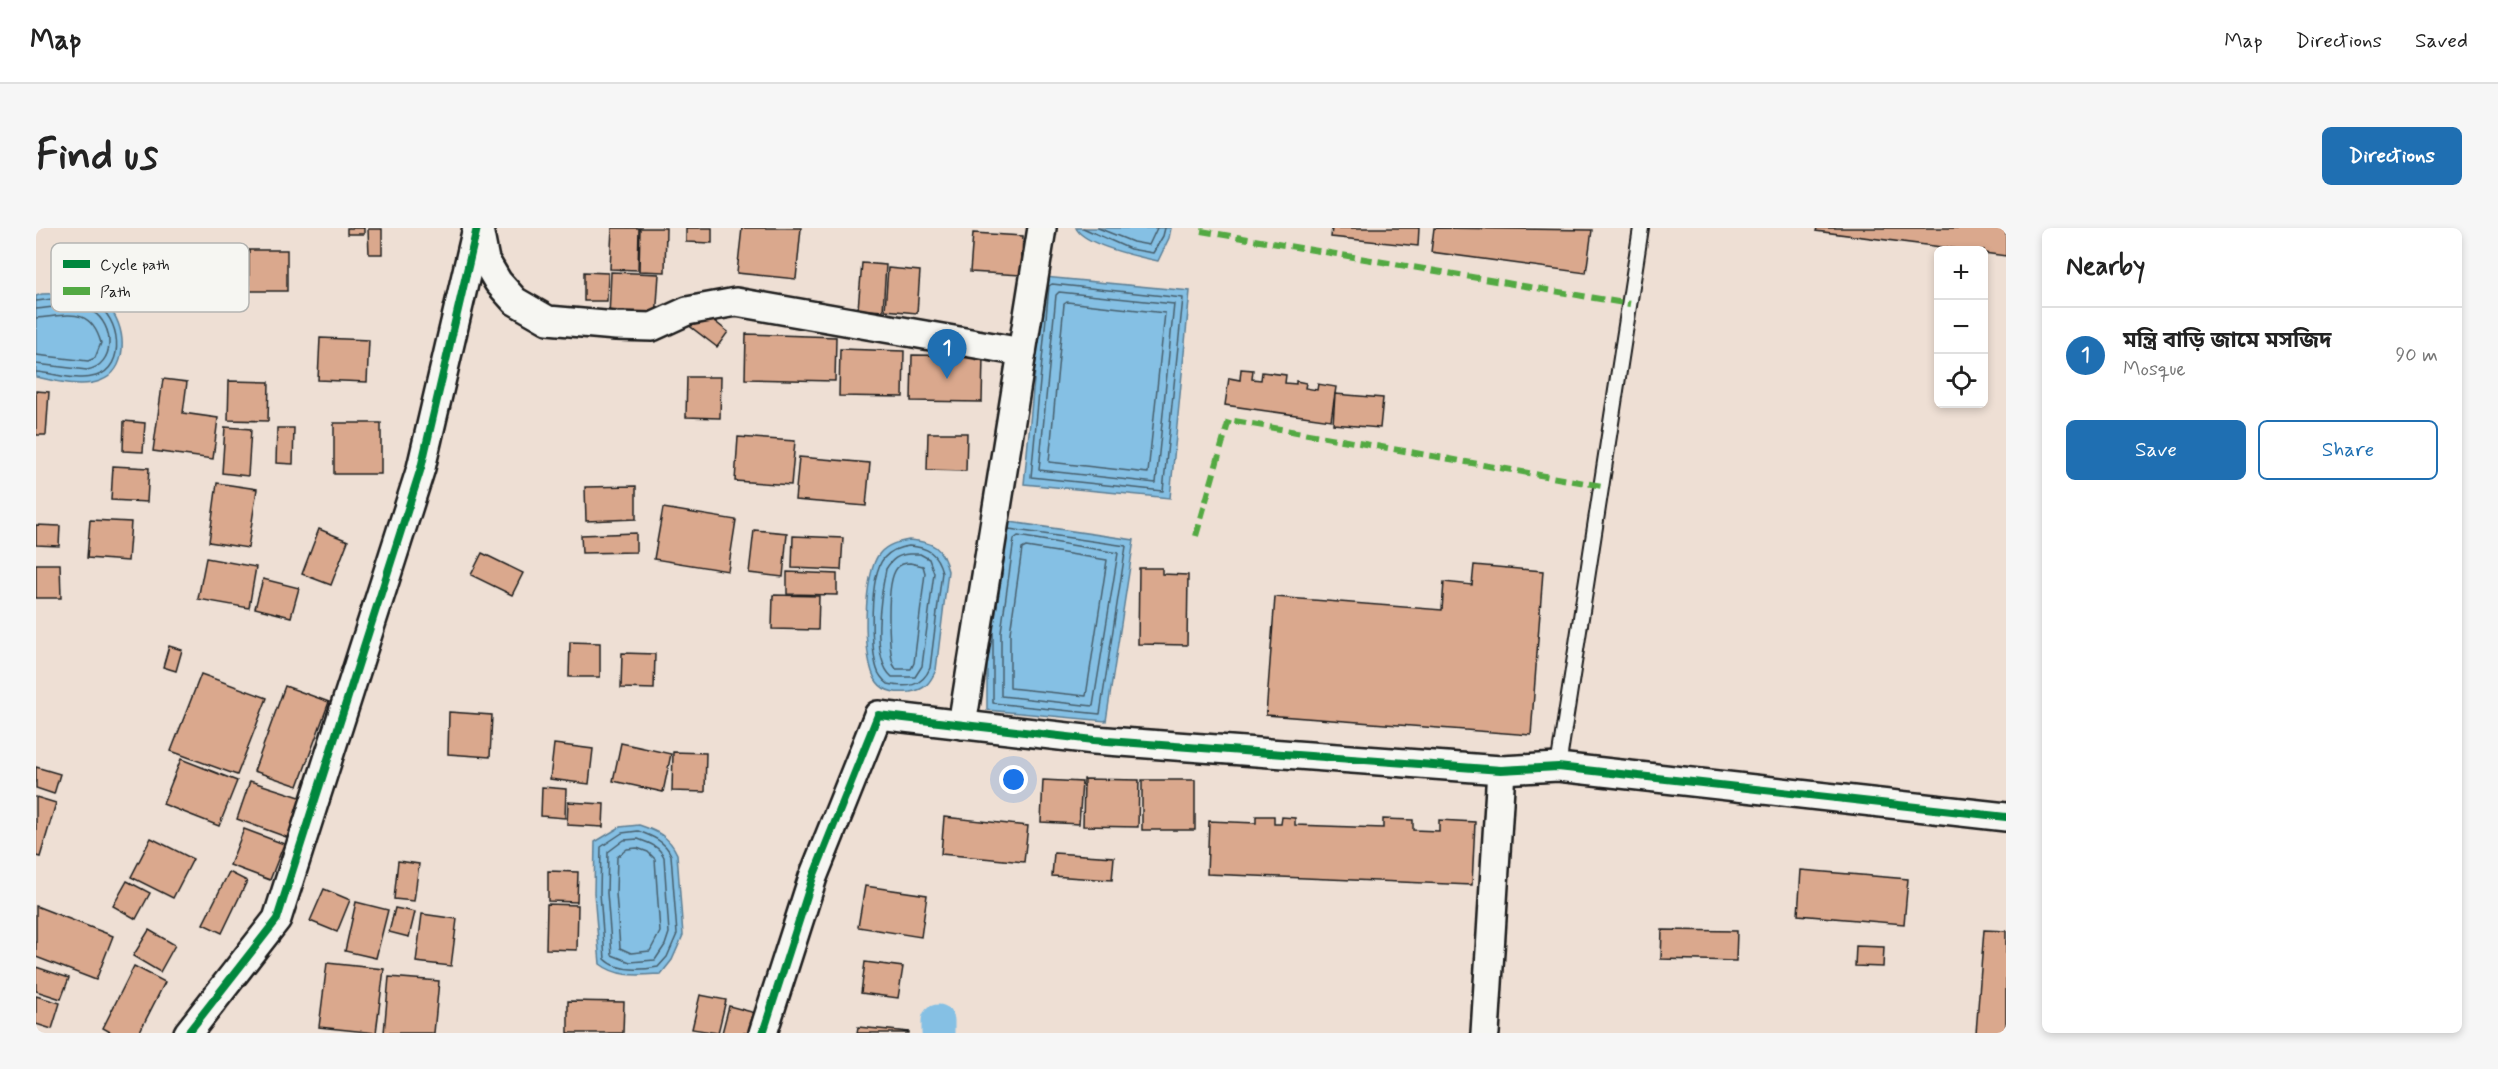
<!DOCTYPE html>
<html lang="en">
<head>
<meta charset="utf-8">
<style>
  :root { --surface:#fff; --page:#f6f6f6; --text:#222; --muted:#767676; --line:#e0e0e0; --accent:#1f6fb2 }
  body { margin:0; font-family:Mynerve,"Noto Sans Bengali",sans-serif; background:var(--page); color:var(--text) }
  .controls { position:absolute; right:18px; top:18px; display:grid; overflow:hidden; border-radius:9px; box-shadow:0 3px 9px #0003 }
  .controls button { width:54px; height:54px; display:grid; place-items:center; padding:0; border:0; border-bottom:2px solid var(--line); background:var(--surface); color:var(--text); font:30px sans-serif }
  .you { position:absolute; left:978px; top:552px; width:21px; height:21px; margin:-15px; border:4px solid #fff; border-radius:50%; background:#1a73e8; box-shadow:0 0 0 9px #1a73e833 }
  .badge { display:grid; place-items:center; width:39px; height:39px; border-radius:50%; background:var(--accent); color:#fff; font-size:20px; font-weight:700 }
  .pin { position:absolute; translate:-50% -50px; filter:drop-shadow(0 2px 3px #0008) }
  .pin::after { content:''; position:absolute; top:32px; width:21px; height:18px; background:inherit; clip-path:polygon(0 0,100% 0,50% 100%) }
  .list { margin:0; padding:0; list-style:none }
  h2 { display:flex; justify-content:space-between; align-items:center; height:78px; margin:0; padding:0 24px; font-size:26px }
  h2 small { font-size:20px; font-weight:400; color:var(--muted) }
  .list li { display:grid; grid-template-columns:39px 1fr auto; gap:18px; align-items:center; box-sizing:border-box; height:96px; padding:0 24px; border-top:2px solid var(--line) }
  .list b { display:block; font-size:22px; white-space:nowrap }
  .list p { margin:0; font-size:20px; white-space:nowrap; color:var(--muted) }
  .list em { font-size:20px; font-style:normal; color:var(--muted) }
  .actions { display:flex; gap:12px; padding:18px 24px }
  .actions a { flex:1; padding:14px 0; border:2px solid var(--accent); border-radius:9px; text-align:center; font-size:21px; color:var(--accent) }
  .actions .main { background:var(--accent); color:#fff }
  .icon { flex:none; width:33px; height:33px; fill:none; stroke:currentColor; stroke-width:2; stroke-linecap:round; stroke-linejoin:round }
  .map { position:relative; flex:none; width:1970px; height:805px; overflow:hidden; border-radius:9px }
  header { display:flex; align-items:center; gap:36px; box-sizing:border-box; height:84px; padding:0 30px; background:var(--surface); border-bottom:2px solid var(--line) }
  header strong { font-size:28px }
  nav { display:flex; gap:33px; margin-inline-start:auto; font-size:21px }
  .intro { display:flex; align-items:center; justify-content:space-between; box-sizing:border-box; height:144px; padding:0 36px }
  h1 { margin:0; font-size:42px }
  .button { padding:15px 27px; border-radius:9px; background:var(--accent); color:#fff; font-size:21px; font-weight:700 }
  main { display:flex; gap:36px; padding:0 36px }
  aside { flex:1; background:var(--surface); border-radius:9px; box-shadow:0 3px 9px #0003 }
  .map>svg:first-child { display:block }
  .water { fill:#85c0e4; stroke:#5b7e94; stroke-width:1.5 }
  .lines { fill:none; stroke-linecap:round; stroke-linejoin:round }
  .shore { stroke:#465e6c; stroke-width:1.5 }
  .canal { stroke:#85c0e4; stroke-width:33 }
  .building { fill:#daa88d; stroke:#1c1c1c; stroke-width:1.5 }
  .service-casing { stroke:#1c1c1c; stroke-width:18 }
  .minor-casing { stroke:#1c1c1c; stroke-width:32 }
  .service { stroke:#f6f6f2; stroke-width:14 }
  .minor { stroke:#f6f6f2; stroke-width:27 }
  .quiet { stroke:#52a943; stroke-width:6; stroke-dasharray:12 6; stroke-linecap:butt }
  .cycleway-casing { stroke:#f6f6f2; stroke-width:11 }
  .cycleway { stroke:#00873e; stroke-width:8 }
  .key { fill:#f6f6f2; stroke:#b5b5b2; stroke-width:1.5 }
  .key-label { font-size:16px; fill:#1c1c1c }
</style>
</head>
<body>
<header>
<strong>Map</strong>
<nav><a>Map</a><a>Directions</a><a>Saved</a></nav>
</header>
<div class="intro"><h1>Find us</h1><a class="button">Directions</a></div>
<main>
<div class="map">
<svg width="1970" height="805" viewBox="0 0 1970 805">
  <rect width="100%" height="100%" fill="#eedfd4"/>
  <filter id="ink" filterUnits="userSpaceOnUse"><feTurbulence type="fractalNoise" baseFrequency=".0167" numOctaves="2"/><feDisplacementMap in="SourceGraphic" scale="12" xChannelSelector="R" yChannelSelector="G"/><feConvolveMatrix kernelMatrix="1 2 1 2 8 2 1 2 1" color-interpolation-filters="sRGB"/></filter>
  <g filter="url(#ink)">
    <g class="water">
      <path d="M1040,0H1135L1133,10L1122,33C1103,29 1048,17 1040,0Z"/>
      <path d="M1008,49L1154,63L1134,270L988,256Z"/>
      <path d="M48,65C59,69 68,73 75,82C91,103 92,143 64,153C45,160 19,153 0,149V68L6,66Z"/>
      <path d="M967,293L1098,312L1070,493L951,482V403Z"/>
      <path d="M873,312C898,314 906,319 912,343L900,442C894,455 889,462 874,464C862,465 849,465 841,454C825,433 827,343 844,325C852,316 862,314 873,312Z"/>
      <path d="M603,597C621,603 633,608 641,626L647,707L636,732L625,746C603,747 582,750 564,736L558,665L559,614L584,599Z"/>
    </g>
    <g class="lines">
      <g class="shore">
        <path d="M1047,0L1094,21L1117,25L1127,8L1129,0"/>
        <path d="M1062,0L1097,14L1113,17L1121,0"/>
        <path d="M1016,56L1147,70L1127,263L995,249L1013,58Z"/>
        <path d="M1023,64L1138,76L1120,255L1003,242L1020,67Z"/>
        <path d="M0,73C19,71 42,67 59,76C84,89 91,139 60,148C41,154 19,145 0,144"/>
        <path d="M1031,74L1129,85L1112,245L1013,234L1028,76Z"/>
        <path d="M0,81C17,80 41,73 56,83C79,97 80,137 51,142L0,136"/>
        <path d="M0,90C31,88 54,77 65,115L59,130L52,133L0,127"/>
        <path d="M982,308L1082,325L1057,478L965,468V404L978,311Z"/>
        <path d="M873,318C892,319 901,325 906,344L894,440C886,459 871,460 852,456C847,452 843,448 841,441C834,420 833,347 848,330C855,322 864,319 873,318Z"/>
        <path d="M990,319L1071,332L1050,468L974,460V405L986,321Z"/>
        <path d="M873,326H884L893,331L898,345L886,438L879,449H856C834,430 845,366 850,341C856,331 862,327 873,326Z"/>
        <path d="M969,326L957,403V475L1064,486L1090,318L973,301"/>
        <path d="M874,335L887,338L889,345L878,435L875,441H860L857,436C853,419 849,354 861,340C864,336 869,335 874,335Z"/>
        <path d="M602,603C616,608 629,613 635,627L641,706L631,729L622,739C606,742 582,744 569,731L564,665L565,619L586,605Z"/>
        <path d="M602,611C613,615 623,618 628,629L633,705L629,717L619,732L594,734L576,727L571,665L572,624L588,612Z"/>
        <path d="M601,620L612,624L619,631L624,704L614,723L595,725L584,720L580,665L581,629L591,621Z"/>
      </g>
      <path class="canal" d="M902,805V793"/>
    </g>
    <g class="building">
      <rect x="311" y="0" width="17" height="6"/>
      <path d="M576,0H603L602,42L574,41Z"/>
      <path d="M604,0H630L629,44L603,43Z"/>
      <path d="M650,0H676V15L650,14Z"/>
      <path d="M706,0H765L760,51L701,45Z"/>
      <path d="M1296,0H1383L1382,18L1295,9Z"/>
      <path d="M1398,0L1556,2L1550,45L1395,24Z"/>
      <path d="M1781,0H1970V28L1948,25V22H1929L1780,3Z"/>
      <path d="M332,1H346V26H333Z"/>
      <path d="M937,5L987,8L985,47L934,44Z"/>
      <rect x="213" y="22" width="38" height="41"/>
      <path d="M826,35L850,37L847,83L822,81Z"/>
      <path d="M852,40L884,43L881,85L849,82Z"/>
      <path d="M548,44L572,45L571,73H548Z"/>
      <path d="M575,44L623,46L620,91L573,89Z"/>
      <path d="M663,81L692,104L681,119L651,96Z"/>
      <path d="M710,106L800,109L799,153L709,151Z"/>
      <path d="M284,110L333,112L331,154L282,152Z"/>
      <path d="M804,121L868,123L867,169L803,168Z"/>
      <path d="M876,127L947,128L946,174L875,173Z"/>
      <path d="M1205,141L1217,142L1216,151L1225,152L1226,144L1250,147L1249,155L1260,156V153L1270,155L1269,160L1281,162L1282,156L1300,159L1295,192L1189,177L1193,150L1204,152Z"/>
      <path d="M651,149H685L684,190L650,189Z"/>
      <path d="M127,151L151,154L147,185L182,190L177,231L117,223Z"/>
      <path d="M193,153L233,154L232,193L192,192Z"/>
      <path d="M0,163L13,164L10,207H0Z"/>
      <path d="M1299,166L1347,170L1344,200L1297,196Z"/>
      <path d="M88,193L109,195L107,224L87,223Z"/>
      <rect x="298" y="195" width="47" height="51"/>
      <path d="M189,199L215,201L212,248L186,245Z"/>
      <path d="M241,200H258L257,236L240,235Z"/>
      <path d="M892,205H931L930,243L891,242Z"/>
      <path d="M702,209L759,213L755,257L699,253Z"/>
      <path d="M763,229L834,235L830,278L759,272Z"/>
      <path d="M77,238L113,240L111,274L75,272Z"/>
      <path d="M181,255L221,261L212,320L173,314Z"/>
      <path d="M600,258V291L550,293L549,259Z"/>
      <path d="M627,280L700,292L692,343L618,331Z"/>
      <path d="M54,292L95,294L92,333L51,330Z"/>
      <path d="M0,297L24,298L23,318L0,317Z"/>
      <path d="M283,301L312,313L295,357L266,346Z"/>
      <path d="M718,302L751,305L747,349L713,345Z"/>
      <path d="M600,305V324L546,325L545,307Z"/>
      <path d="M757,308L807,310L805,342L756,340Z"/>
      <path d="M446,325L487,345L476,367L435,347Z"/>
      <path d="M170,330L220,339L213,380L162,371Z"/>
      <path d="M0,336H24L25,370H0Z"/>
      <path d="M1438,337L1507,343L1495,507L1230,487L1239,369L1406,382L1408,354L1436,357Z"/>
      <path d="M1103,340H1126V346L1152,347L1151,417L1102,416Z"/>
      <path d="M751,344L801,346V367L751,366Z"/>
      <path d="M227,351L263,360L255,389L219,380Z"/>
      <path d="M737,367L783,368L782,402L736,401Z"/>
      <path d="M534,414L564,415V449H533Z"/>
      <path d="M133,418L146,422L140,443L127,439Z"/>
      <path d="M586,425L619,426L618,461L585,460Z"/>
      <path d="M165,446L231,470L201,547L135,523Z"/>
      <path d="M249,458L293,474L262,558L218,543Z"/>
      <path d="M413,484L456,487L454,529L412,526Z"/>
      <path d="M585,515L635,526L627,564L577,553Z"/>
      <path d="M518,516L557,521L553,556L514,551Z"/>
      <path d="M637,524L670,525L669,564L636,563Z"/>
      <path d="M145,531L201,553L183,598L127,576Z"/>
      <path d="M0,539L24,546L18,566L0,560Z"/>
      <path d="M1048,551L1103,552L1102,599L1047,598Z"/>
      <path d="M1007,552L1046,554L1043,596L1005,594Z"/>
      <rect x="1106" y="552" width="53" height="50"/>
      <path d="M214,553L267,570L253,610L201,591Z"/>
      <path d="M506,559L530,561L529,590L505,588Z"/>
      <path d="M0,569L20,575L4,629L0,628Z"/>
      <path d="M532,574L568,576L567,599L531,597Z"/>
      <path d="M1220,588H1238V596H1245L1246,589L1259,590V597L1347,600V591L1377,592V602L1403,603V592L1439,594L1436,657L1171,646L1173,593L1220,595Z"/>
      <path d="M908,589L992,598L988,634L905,626Z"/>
      <path d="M208,601L248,616L234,652L194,637Z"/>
      <path d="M115,610L157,631L137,670L95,649Z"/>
      <path d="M1018,625L1078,629L1076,652L1016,648Z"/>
      <path d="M362,633L383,636L378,673L358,671Z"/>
      <path d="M1765,642L1872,651L1868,696L1762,687Z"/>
      <path d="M512,643L542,644L541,674L512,673Z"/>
      <path d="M193,644L211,653L186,705L167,696Z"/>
      <path d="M91,653L114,665L100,691L77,678Z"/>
      <path d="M829,658L891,667L885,709L822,699Z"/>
      <path d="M288,661L314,672L301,704L274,693Z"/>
      <path d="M320,674L352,682L340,730L309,723Z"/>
      <path d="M511,676L542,677L541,722L510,721Z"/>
      <path d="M0,678L77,708L60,752L0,729Z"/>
      <path d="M359,680L379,684L373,709L353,704Z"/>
      <path d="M386,686L421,691L415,738L380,734Z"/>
      <path d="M113,702L139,717L124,744L97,728Z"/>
      <path d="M1626,702L1701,703L1700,733L1625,731Z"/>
      <path d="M1948,702L1970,703V805H1940Z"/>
      <path d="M1820,718L1848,719L1847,739L1819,738Z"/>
      <path d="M829,734L867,739L862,770L825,765Z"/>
      <path d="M291,735L348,741L340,805L283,799Z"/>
      <path d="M98,738L129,754L103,805H76L67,800Z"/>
      <path d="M0,739L33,750L25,771L0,763Z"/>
      <path d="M353,749L403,753L398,805H348Z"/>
      <path d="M664,767L690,772L682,805L656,801Z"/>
      <path d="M0,768L24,775L16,801L0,796Z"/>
      <path d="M532,773L588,774L587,805H532Z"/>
      <path d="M693,778L727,787L722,805H686Z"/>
      <path d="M822,799L873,804V805H821Z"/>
    </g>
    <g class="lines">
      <g class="service-casing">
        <path id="service" d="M1522,539L1605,0"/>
      </g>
      <g class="minor-casing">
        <g id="minor">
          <path d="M443,1L449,32L462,54L479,73L512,92L580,98L616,99L651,83L700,74L986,124"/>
          <path d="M926,497L1006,0"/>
          <path d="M152,805L241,691L385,240L441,0"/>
          <path d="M727,805L777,649L842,487L1058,512L1465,542L1522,539L1970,589"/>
          <path d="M1449,805L1465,542"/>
        </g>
      </g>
      <use href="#service" class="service"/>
      <use href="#minor" class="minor"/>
      <g class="quiet">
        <path d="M1165,3L1594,76"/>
        <path d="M1160,308L1193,192L1566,258"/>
      </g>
      <g class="cycleway-casing">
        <g id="cycleway">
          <path d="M152,805L241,691L385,240L441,0"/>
          <path d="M727,805L777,649L842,487L1058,512L1465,542L1522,539L1970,589"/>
        </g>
      </g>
      <use href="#cycleway" class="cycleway"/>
    </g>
  </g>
  <rect x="15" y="15" width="198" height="69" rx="9" class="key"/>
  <rect x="27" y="32" width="27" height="8" fill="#00873e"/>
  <rect x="27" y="59" width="27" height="8" fill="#52a943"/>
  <g class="key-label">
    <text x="64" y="42">Cycle path</text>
    <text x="64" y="69">Path</text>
  </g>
</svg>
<div class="controls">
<button>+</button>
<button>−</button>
<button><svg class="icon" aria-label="locate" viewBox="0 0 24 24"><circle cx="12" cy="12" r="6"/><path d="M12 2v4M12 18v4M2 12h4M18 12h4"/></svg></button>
</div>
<div class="you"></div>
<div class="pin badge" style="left:911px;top:151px">1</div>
</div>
<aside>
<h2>Nearby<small></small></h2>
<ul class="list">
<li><span class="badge">1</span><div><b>মন্ত্রি বাড়ি জামে মসজিদ</b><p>Mosque</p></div><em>90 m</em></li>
</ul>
<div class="actions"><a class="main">Save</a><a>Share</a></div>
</aside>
</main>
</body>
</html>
